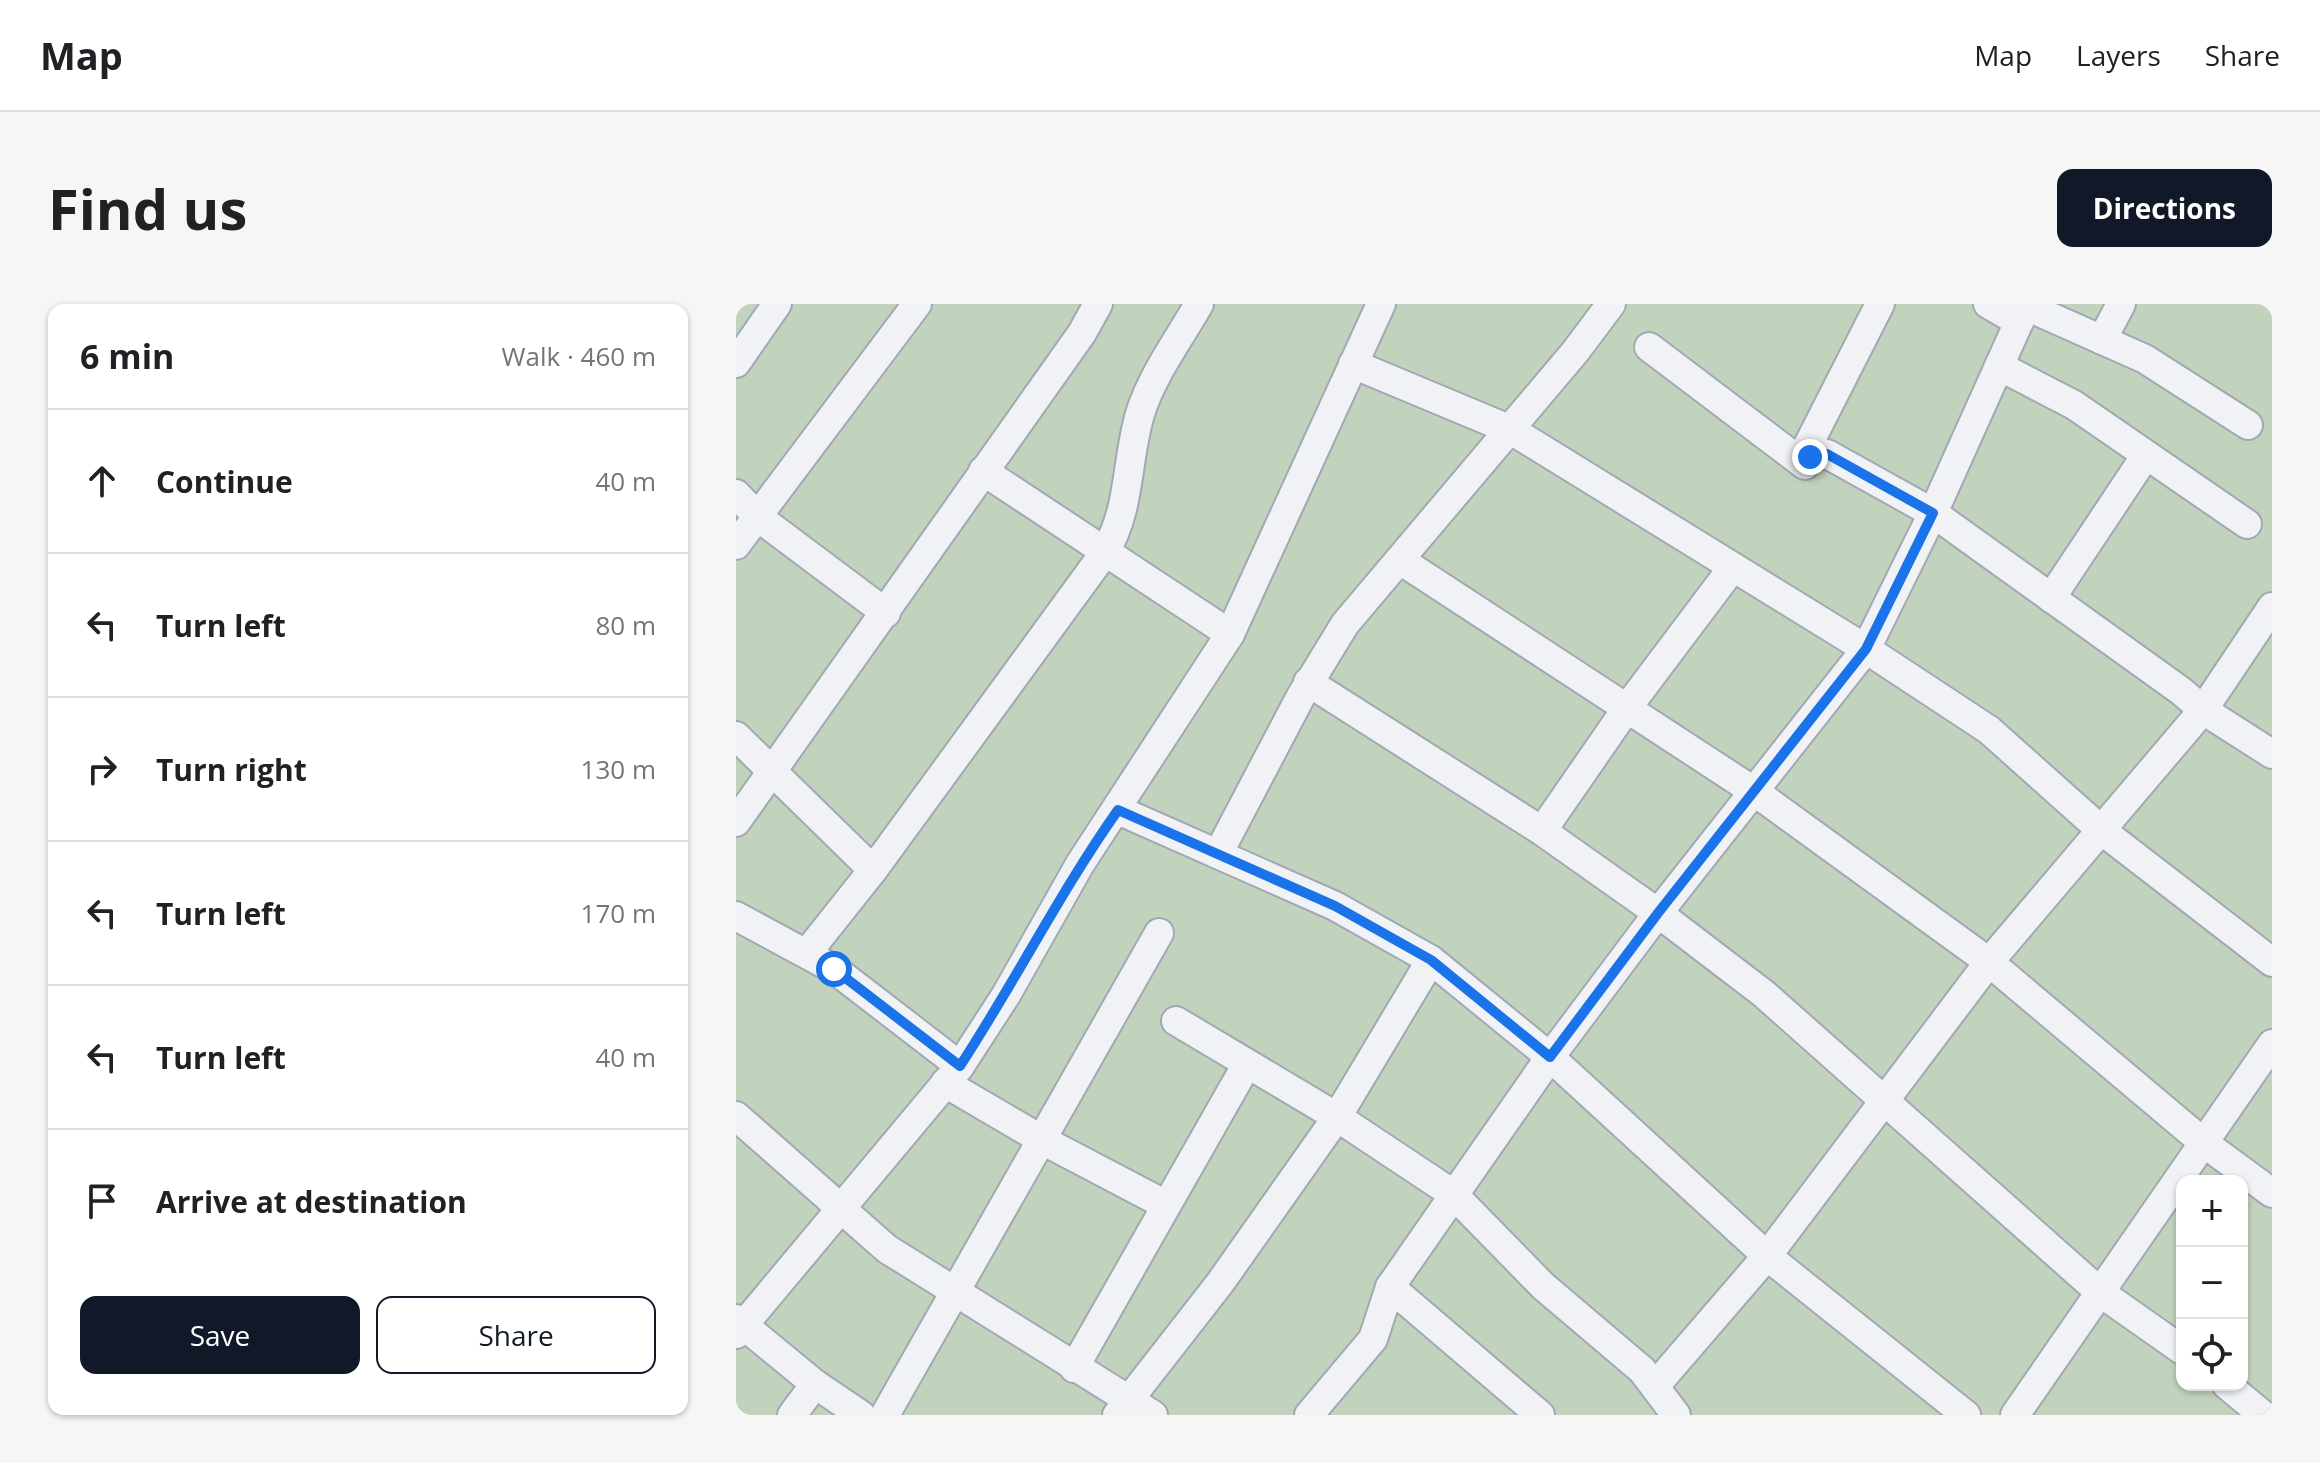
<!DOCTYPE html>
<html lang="en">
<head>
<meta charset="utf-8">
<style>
  :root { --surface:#fff; --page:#f6f6f6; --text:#202124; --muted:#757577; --line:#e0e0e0; --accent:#111827 }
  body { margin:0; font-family:"Open Sans",sans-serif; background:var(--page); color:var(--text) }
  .controls { position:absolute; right:24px; bottom:24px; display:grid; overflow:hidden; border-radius:16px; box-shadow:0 2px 6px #0004 }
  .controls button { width:72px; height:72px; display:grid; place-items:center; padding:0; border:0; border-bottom:2px solid var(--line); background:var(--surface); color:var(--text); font:40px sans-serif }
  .stop { position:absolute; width:24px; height:24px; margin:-18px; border:6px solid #1a73e8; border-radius:50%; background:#fff }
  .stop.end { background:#1a73e8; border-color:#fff; box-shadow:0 2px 8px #0008 }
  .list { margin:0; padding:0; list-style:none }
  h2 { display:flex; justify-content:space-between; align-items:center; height:104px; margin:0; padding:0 32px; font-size:34px }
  h2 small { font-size:26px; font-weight:400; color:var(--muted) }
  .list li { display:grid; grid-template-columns:52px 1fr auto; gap:24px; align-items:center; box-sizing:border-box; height:144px; padding:0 32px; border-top:2px solid var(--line) }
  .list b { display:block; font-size:30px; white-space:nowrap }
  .list em { font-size:26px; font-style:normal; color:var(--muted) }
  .actions { display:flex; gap:16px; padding:24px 32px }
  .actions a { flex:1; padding:18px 0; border:2px solid var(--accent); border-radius:16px; text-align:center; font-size:28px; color:var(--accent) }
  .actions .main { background:var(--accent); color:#fff }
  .icon { flex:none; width:44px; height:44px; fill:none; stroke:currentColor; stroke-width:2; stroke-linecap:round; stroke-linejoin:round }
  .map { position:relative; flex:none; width:1536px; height:1111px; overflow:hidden; border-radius:16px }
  header { display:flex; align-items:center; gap:48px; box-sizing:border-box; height:112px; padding:0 40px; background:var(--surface); border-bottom:2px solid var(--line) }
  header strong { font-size:38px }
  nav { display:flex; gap:44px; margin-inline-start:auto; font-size:28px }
  .intro { display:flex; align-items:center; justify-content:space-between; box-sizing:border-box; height:192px; padding:0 48px }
  h1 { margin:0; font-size:56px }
  .button { padding:20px 36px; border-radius:16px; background:var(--accent); color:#fff; font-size:28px; font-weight:700 }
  main { display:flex; gap:48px; padding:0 48px }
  aside { flex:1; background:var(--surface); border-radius:16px; box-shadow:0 2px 6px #0004 }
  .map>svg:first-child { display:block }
  .green { fill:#c2d3bd; fill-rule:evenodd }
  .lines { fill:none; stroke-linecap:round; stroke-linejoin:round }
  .street-casing { stroke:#a2a8b2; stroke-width:32 }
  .street { stroke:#f0f2f6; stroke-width:28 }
  .route { stroke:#1a73e8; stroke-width:10 }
</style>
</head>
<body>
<header>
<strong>Map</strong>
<nav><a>Map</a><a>Layers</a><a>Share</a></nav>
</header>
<div class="intro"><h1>Find us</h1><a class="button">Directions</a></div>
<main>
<aside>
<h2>6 min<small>Walk · 460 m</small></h2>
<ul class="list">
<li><svg class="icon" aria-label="ahead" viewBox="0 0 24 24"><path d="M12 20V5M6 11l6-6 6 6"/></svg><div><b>Continue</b></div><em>40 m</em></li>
<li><svg class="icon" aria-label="left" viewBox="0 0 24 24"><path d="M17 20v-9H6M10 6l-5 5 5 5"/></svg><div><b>Turn left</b></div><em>80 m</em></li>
<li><svg class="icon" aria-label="right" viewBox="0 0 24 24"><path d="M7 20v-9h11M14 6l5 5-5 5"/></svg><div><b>Turn right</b></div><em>130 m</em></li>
<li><svg class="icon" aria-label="left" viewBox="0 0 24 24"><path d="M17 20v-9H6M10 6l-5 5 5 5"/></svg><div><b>Turn left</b></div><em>170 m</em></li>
<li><svg class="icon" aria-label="left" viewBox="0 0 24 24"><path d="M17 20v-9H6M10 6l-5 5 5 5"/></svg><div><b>Turn left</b></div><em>40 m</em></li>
<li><svg class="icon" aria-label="arrive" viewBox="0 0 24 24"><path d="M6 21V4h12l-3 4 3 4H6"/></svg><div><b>Arrive at destination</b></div></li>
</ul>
<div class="actions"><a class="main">Save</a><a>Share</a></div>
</aside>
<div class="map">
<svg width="1536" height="1111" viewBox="0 0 1536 1111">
  <rect width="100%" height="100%" fill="#dde1e8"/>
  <path class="green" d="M0,0H1536V1111H0ZM1446,877H1506V1081H1446Z"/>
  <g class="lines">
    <g class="street-casing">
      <g id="street">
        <path d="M1252,0L1283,18"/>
        <path d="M1290,2L1409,55L1512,121"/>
        <path d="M1366,36L1385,0"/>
        <path d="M913,43L1069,161L1074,153L1091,150L1197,209L1445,387L1467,406L1536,450"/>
        <path d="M0,59L41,0"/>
        <path d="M617,60L775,126L1130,345L1253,426L1365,526L1536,658"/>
        <path d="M1263,62L1338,101L1511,220"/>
        <path d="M1064,157L1144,0"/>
        <path d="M247,167L494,330"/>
        <path d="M0,190L22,213L150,309"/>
        <path d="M0,241L181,0"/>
        <path d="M664,256L1019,488L1253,658L1468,839L1536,889"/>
        <path d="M1315,294L1410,151"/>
        <path d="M572,378L806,527L922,609L1028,690L1365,989L1446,1046"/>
        <path d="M0,432L137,566"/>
        <path d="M382,506L599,602L695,656L814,753L1031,952L1230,1111"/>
        <path d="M0,518L346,29L362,0"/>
        <path d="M806,527L891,404L997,263"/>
        <path d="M482,550L565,392L609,320L839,48L875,0"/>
        <path d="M0,612L98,665L224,762"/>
        <path d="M71,649L137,566L369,248C395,204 390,157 404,110C416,71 443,35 463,0"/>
        <path d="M440,717L601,813L717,890L807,982L906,1066L940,1111"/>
        <path d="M209,779L308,837L430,901"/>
        <path d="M0,812L151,945L417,1111"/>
        <path d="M654,983L804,1111"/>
        <path d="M0,1015L79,1080L125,1111"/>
        <path d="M0,1030L224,762L270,691L344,560L494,330L645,0"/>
        <path d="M338,1064L511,760"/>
        <path d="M1491,1081L1527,1111"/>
        <path d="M919,1082L1031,952L1253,658L1467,406L1536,303"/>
        <path d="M56,1111L79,1080"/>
        <path d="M149,1111L423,629"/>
        <path d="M381,1111L484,979L601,813L695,656"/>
        <path d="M573,1111L637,1035L654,983L814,753L922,609L1130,345L1197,209L1291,0"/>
        <path d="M1279,1111L1536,740"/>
      </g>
    </g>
    <use href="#street" class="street"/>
  </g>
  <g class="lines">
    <path class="route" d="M98,665L224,762C279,678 324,588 382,506L599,602L695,656L814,753L922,609L1130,345L1197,209L1091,150L1074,153"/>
  </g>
</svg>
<div class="controls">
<button>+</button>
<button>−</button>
<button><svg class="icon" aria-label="locate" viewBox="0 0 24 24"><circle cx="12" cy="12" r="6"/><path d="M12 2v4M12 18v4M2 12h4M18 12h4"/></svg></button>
</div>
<div class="stop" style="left:98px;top:665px"></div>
<div class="stop end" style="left:1074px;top:153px"></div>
</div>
</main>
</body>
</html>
